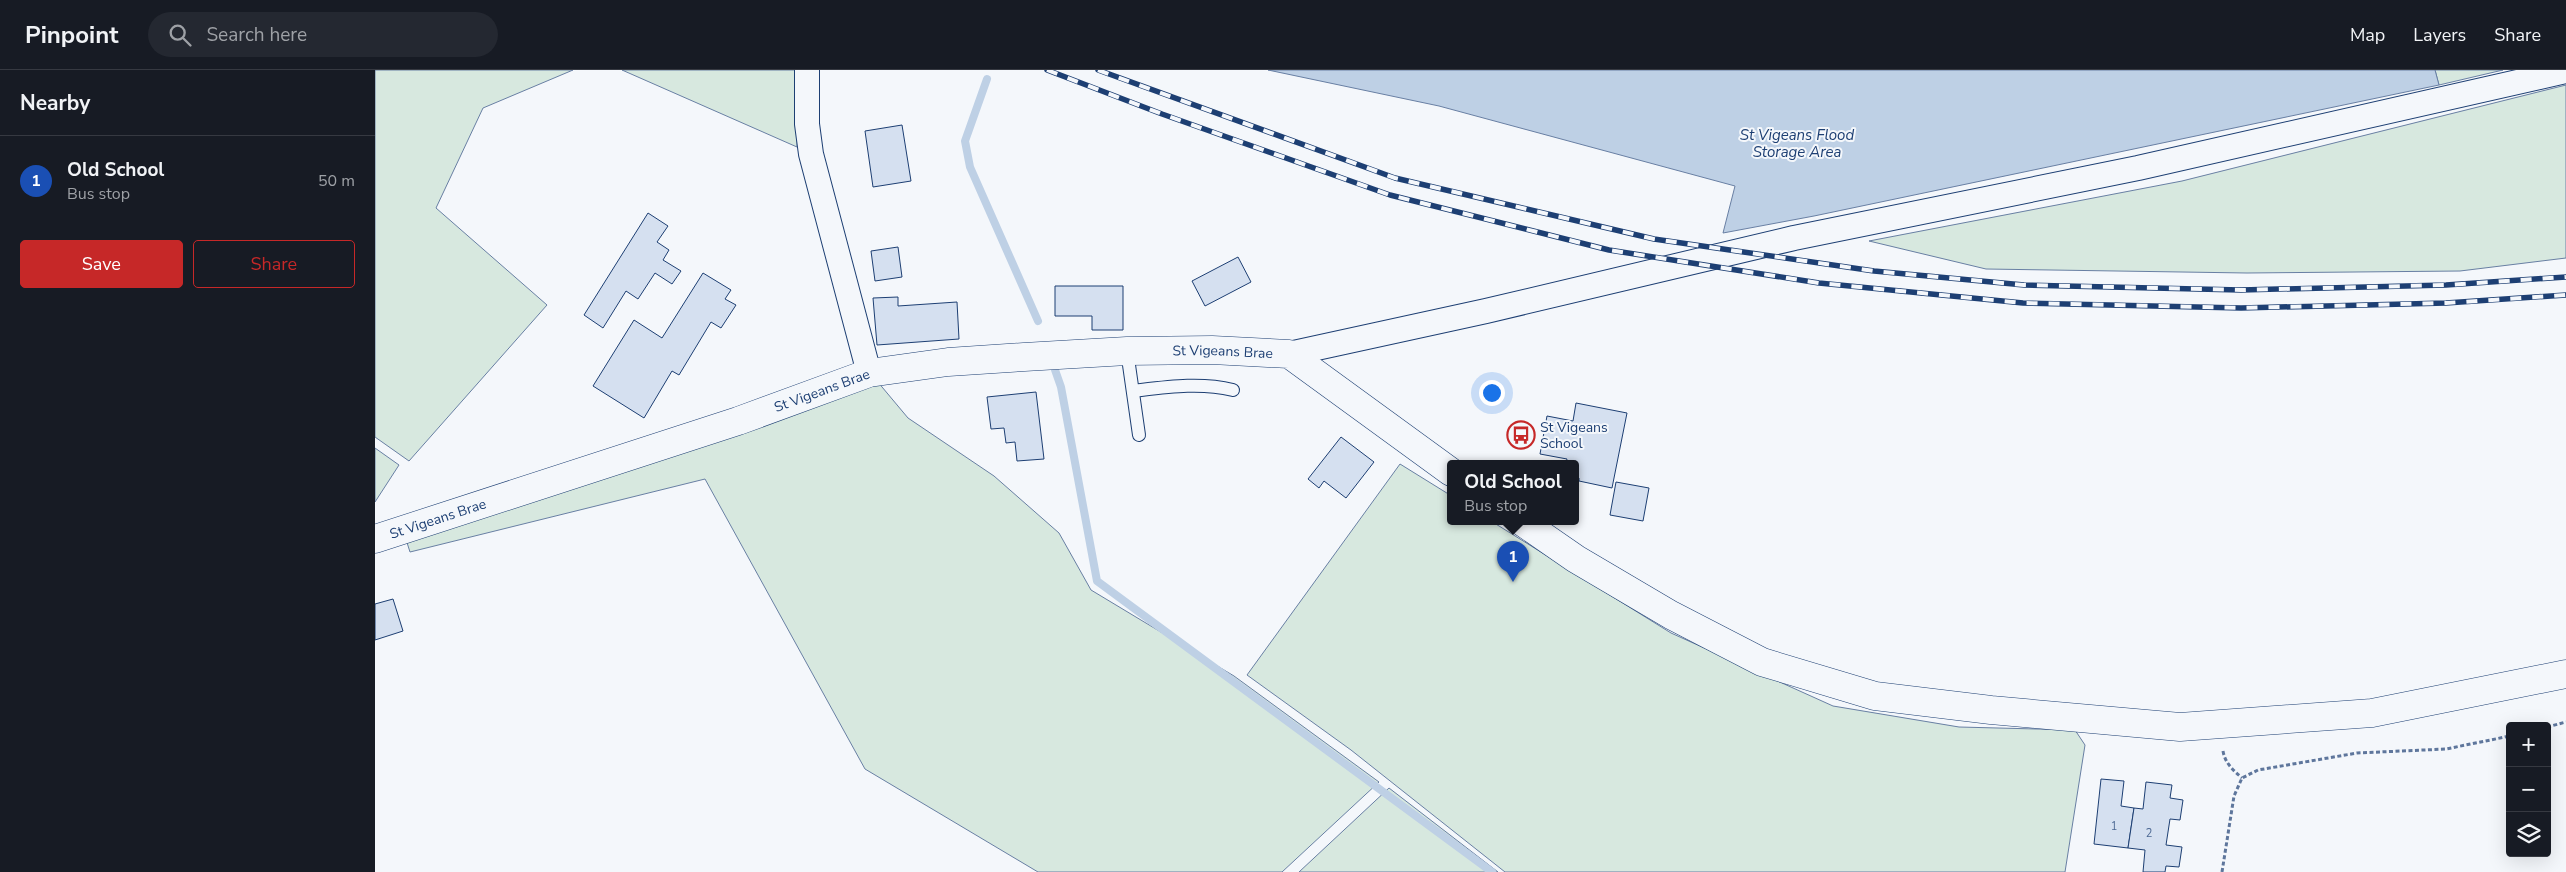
<!DOCTYPE html>
<html lang="en">
<head>
<meta charset="utf-8">
<style>
  :root { --surface:#171b24; --page:#242831; --text:#f1f3f6; --muted:#9ea1a6; --line:#363941; --accent:#c62828 }
  body { margin:0; font-family:"Nunito Sans",sans-serif; background:var(--page); color:var(--text) }
  .controls { position:absolute; right:15px; bottom:15px; display:grid; overflow:hidden; border-radius:5px; box-shadow:0 5px 20px #0002 }
  .controls button { width:45px; height:45px; display:grid; place-items:center; padding:0; border:0; border-bottom:1px solid var(--line); background:var(--surface); color:var(--text); font:25px sans-serif }
  .you { position:absolute; left:1116px; top:322px; width:18px; height:18px; margin:-12px; border:4px solid #fff; border-radius:50%; background:#1a73e8; box-shadow:0 0 0 8px #1a73e833 }
  .badge { display:grid; place-items:center; width:32px; height:32px; border-radius:50%; background:var(--accent); color:#fff; font-size:16px; font-weight:700 }
  .pin { position:absolute; translate:-50% -41px; filter:drop-shadow(0 1px 2px #0008) }
  .pin::after { content:''; position:absolute; top:26px; width:18px; height:15px; background:inherit; clip-path:polygon(0 0,100% 0,50% 100%) }
  .popup { position:absolute; left:1072px; top:390px; width:132px; height:65px; box-sizing:border-box; display:grid; place-content:center; border-radius:5px; background:var(--surface); filter:drop-shadow(0 1px 4px #0005); font-size:16px; white-space:nowrap; color:var(--muted) }
  .popup b { font-size:19px; color:var(--text) }
  .popup::after { content:''; position:absolute; left:50%; top:100%; margin-left:-10px; border:10px solid transparent; border-top-color:var(--surface) }
  .list { margin:0; padding:0; list-style:none }
  h2 { display:flex; justify-content:space-between; align-items:center; height:65px; margin:0; padding:0 20px; font-size:21px }
  h2 small { font-size:16px; font-weight:400; color:var(--muted) }
  .list li { display:grid; grid-template-columns:32px 1fr auto; gap:15px; align-items:center; box-sizing:border-box; height:90px; padding:0 20px; border-top:1px solid var(--line) }
  .list b { display:block; font-size:19px; white-space:nowrap }
  .list p { margin:0; font-size:16px; white-space:nowrap; color:var(--muted) }
  .list em { font-size:16px; font-style:normal; color:var(--muted) }
  .actions { display:flex; gap:10px; padding:15px 20px }
  .actions a { flex:1; padding:11px 0; border:1px solid var(--accent); border-radius:5px; text-align:center; font-size:18px; color:var(--accent) }
  .actions .main { background:var(--accent); color:#fff }
  .icon { flex:none; width:28px; height:28px; fill:none; stroke:currentColor; stroke-width:2; stroke-linecap:round; stroke-linejoin:round }
  .map { position:relative; flex:none; width:2191px; height:802px; overflow:hidden }
  header { display:flex; align-items:center; gap:30px; box-sizing:border-box; height:70px; padding:0 25px; background:var(--surface); border-bottom:1px solid var(--line) }
  header strong { font-size:24px }
  nav { display:flex; gap:28px; margin-inline-start:auto; font-size:18px }
  .search { width:350px; height:45px; background:var(--page); display:flex; align-items:center; gap:12px; box-sizing:border-box; padding:0 18px; border-radius:28px; color:var(--muted); font-size:19px }
  main { display:flex }
  aside { flex:1; background:var(--surface) }
  .map>svg:first-child { display:block }
  .green { fill:#d7e8df; stroke:#687fa3 }
  .water { fill:#bed0e5; stroke:#687fa3 }
  .lines { fill:none; stroke-linecap:round; stroke-linejoin:round }
  .stream { stroke:#bed0e5; stroke-width:8 }
  .building { fill:#d5e0f0; stroke:#1d3f73 }
  .lane-casing { stroke:#1d3f73; stroke-width:14 }
  .street-casing { stroke:#1d3f73; stroke-width:26 }
  .secondary-casing { stroke:#1d3f73; stroke-width:29 }
  .path { stroke:#5e769c; stroke-width:3; stroke-dasharray:4 2.5; stroke-linecap:butt }
  .lane { stroke:#f4f7fb; stroke-width:12 }
  .street { stroke:#f4f7fb; stroke-width:24 }
  .secondary { stroke:#f4f7fb; stroke-width:28 }
  .rail-casing { stroke:#1d3f73; stroke-width:5.5 }
  .rail { stroke:#f4f7fb; stroke-width:4; stroke-dasharray:11; stroke-linecap:butt }
  .labels { text-anchor:middle; stroke-width:4; stroke-linejoin:round; paint-order:stroke }
  .number-label { font-size:11px; fill:#4b6792 }
  .street-label { font-size:14px; fill:#1d3f73; stroke:#f4f7fb }
  .poi-label { font-size:14px; fill:#1d3f73; stroke:#f4f7fb; text-anchor:start }
  .water-label { font-size:15px; font-style:italic; fill:#1d3f73; stroke:#f4f7fb }
</style>
</head>
<body>
<header>
<strong>Pinpoint</strong>
<div class="search"><svg class="icon" aria-label="search" viewBox="0 0 24 24"><circle cx="10" cy="10" r="6"/><path d="M15 15l6 6"/></svg>Search here</div>
<nav><a>Map</a><a>Layers</a><a>Share</a></nav>
</header>
<main>
<aside>
<h2>Nearby<small></small></h2>
<ul class="list">
<li><span class="badge" style="background:#1a4fb4">1</span><div><b>Old School</b><p>Bus stop</p></div><em>50 m</em></li>
</ul>
<div class="actions"><a class="main">Save</a><a>Share</a></div>
</aside>
<div class="map">
<svg width="2191" height="802" viewBox="0 0 2191 802">
  <rect width="100%" height="100%" fill="#f4f7fb"/>
  <g class="green">
    <path d="M0,0H198L108,38L61,138L172,235L34,391L0,367Z"/>
    <path d="M247,0H425L422,77Z"/>
    <path d="M2060,0H2128L2064,15Z"/>
    <path d="M2191,15V188L2085,201L1872,203L1611,199L1494,171L1807,111Z"/>
    <path d="M502,311L533,348L619,406L684,463L716,520L859,606L1004,712L907,802H663L490,699L330,409L35,482L28,460Z"/>
    <path d="M0,378L24,395L0,432Z"/>
    <path d="M1025,394L1075,425L1076,451H1116L1296,563L1458,636L1584,657L1700,660L1710,675L1690,802H1130L976,680L872,605Z"/>
    <path d="M1014,718L1123,802H924Z"/>
  </g>
  <path class="water" d="M893,0H2060L2064,15L1439,146L1348,163L1360,116L1064,36Z"/>
  <g class="lines">
    <g class="stream">
      <path d="M612,9L590,71L595,97L663,251"/>
      <path d="M679,297L686,317L722,511L1117,802"/>
    </g>
  </g>
  <g class="building">
    <path d="M527,55L536,111L498,117L490,61Z"/>
    <path d="M273,143L293,156L282,172L294,180L288,190L306,201L297,214L280,203L263,229L251,221L228,258L209,245Z"/>
    <path d="M523,177L527,207L500,211L496,181Z"/>
    <path d="M863,187L876,212L830,236L817,211Z"/>
    <path d="M328,203L356,220L350,229L361,235L346,258L336,252L304,305L297,301L269,348L218,316L259,250L287,268Z"/>
    <path d="M680,216H748V260H717V246H680Z"/>
    <path d="M523,227V236L582,232L584,269L502,275L498,228Z"/>
    <path d="M661,322L669,389L642,391L640,372L631,373L629,358L616,359L612,327Z"/>
    <path d="M1201,333L1252,343L1237,418L1204,411V408L1200,407V393H1191L1192,389L1165,384L1172,346L1198,351Z"/>
    <path d="M966,367L999,392L971,428L949,411L944,418L933,409Z"/>
    <path d="M1241,412L1274,418L1268,451L1235,445Z"/>
    <path d="M18,529L28,561L0,570V534Z"/>
    <path d="M1726,709L1749,711L1746,736L1759,738L1753,778L1719,774Z"/>
    <path d="M1771,712L1797,715L1795,728L1808,730L1805,750L1795,749L1791,775L1807,777L1804,797L1791,796L1790,802H1768L1770,780L1753,778L1759,738L1768,739Z"/>
  </g>
  <g class="lines">
    <g class="lane-casing">
      <g id="lane">
        <path d="M752,281L764,365"/>
        <path d="M758,321C792,317 825,312 858,320"/>
      </g>
    </g>
    <g class="street-casing">
      <g id="street">
        <path d="M432,0V54L436,84L494,303"/>
        <path d="M914,284L1111,241L1419,168L1763,98L2191,1"/>
      </g>
    </g>
    <g class="secondary-casing">
      <g id="secondary">
        <path d="M1146,451L1201,489L1296,545L1387,592L1500,626L1616,640L1805,657L1997,643L2191,604"/>
        <path id="s1" d="M0,469L363,351L494,303L573,292L649,287L752,281L837,280L914,284L1076,402"/>
      </g>
    </g>
    <g class="path">
      <path d="M2172,657L2191,652"/>
      <path d="M1848,681C1850,693 1858,700 1867,708"/>
      <path d="M1847,802L1859,726L1867,708L1883,700L1982,683L2071,679L2135,666"/>
    </g>
    <use href="#lane" class="lane"/>
    <use href="#street" class="street"/>
    <use href="#secondary" class="secondary"/>
    <g class="rail-casing">
      <g id="rail">
        <path d="M672,0L787,44L1015,125L1234,180L1444,213L1648,233L1866,238L2071,233L2191,225"/>
        <path d="M723,0L1020,108L1279,169L1499,201L1649,215L1866,220L2071,215L2191,207"/>
      </g>
    </g>
    <use href="#rail" class="rail"/>
  </g>
  <defs>
    <g id="bus-ring" transform="scale(1.4375)"><circle r="9.5" fill="#f4f7fb" stroke="#c62828" stroke-width="1.5"/><path d="M-5-6H5V4H4V6H2V4H-2V6H-4V4H-5ZM-3.5-4V0h7V-4ZM-3.5 1.2v1.5H-2V1.2ZM2 1.2v1.5H3.5V1.2Z" fill="#c62828"/></g>
  </defs>
  <g fill-rule="evenodd">
    <use href="#bus-ring" x="1146" y="365"/>
  </g>
  <g class="labels">
    <g class="number-label">
      <text x="1739" y="760">1</text>
      <text x="1774" y="767">2</text>
    </g>
    <g class="street-label">
      <text dy="5" stroke="none"><textPath href="#s1" startOffset="876">St Vigeans Brae</textPath></text>
      <text dy="5" stroke="none"><textPath href="#s1" startOffset="471">St Vigeans Brae</textPath></text>
      <text dy="5" stroke="none"><textPath href="#s1" startOffset="66">St Vigeans Brae</textPath></text>
    </g>
    <g class="poi-label">
      <text x="1165" y="362">St Vigeans<tspan x="1165" dy="16">School</tspan></text>
    </g>
    <g class="water-label">
      <text x="1422" y="70">St Vigeans Flood<tspan x="1422" dy="17">Storage Area</tspan></text>
    </g>
  </g>
</svg>
<div class="controls">
<button>+</button>
<button>−</button>
<button><svg class="icon" aria-label="layers" viewBox="0 0 24 24"><path d="M12 4l9 5-9 5-9-5zM3 14l9 5 9-5"/></svg></button>
</div>
<div class="you"></div>
<div class="pin badge" style="left:1138px;top:512px;background:#1a4fb4">1</div>
<div class="popup"><b>Old School</b>Bus stop</div>
</div>
</main>
</body>
</html>
